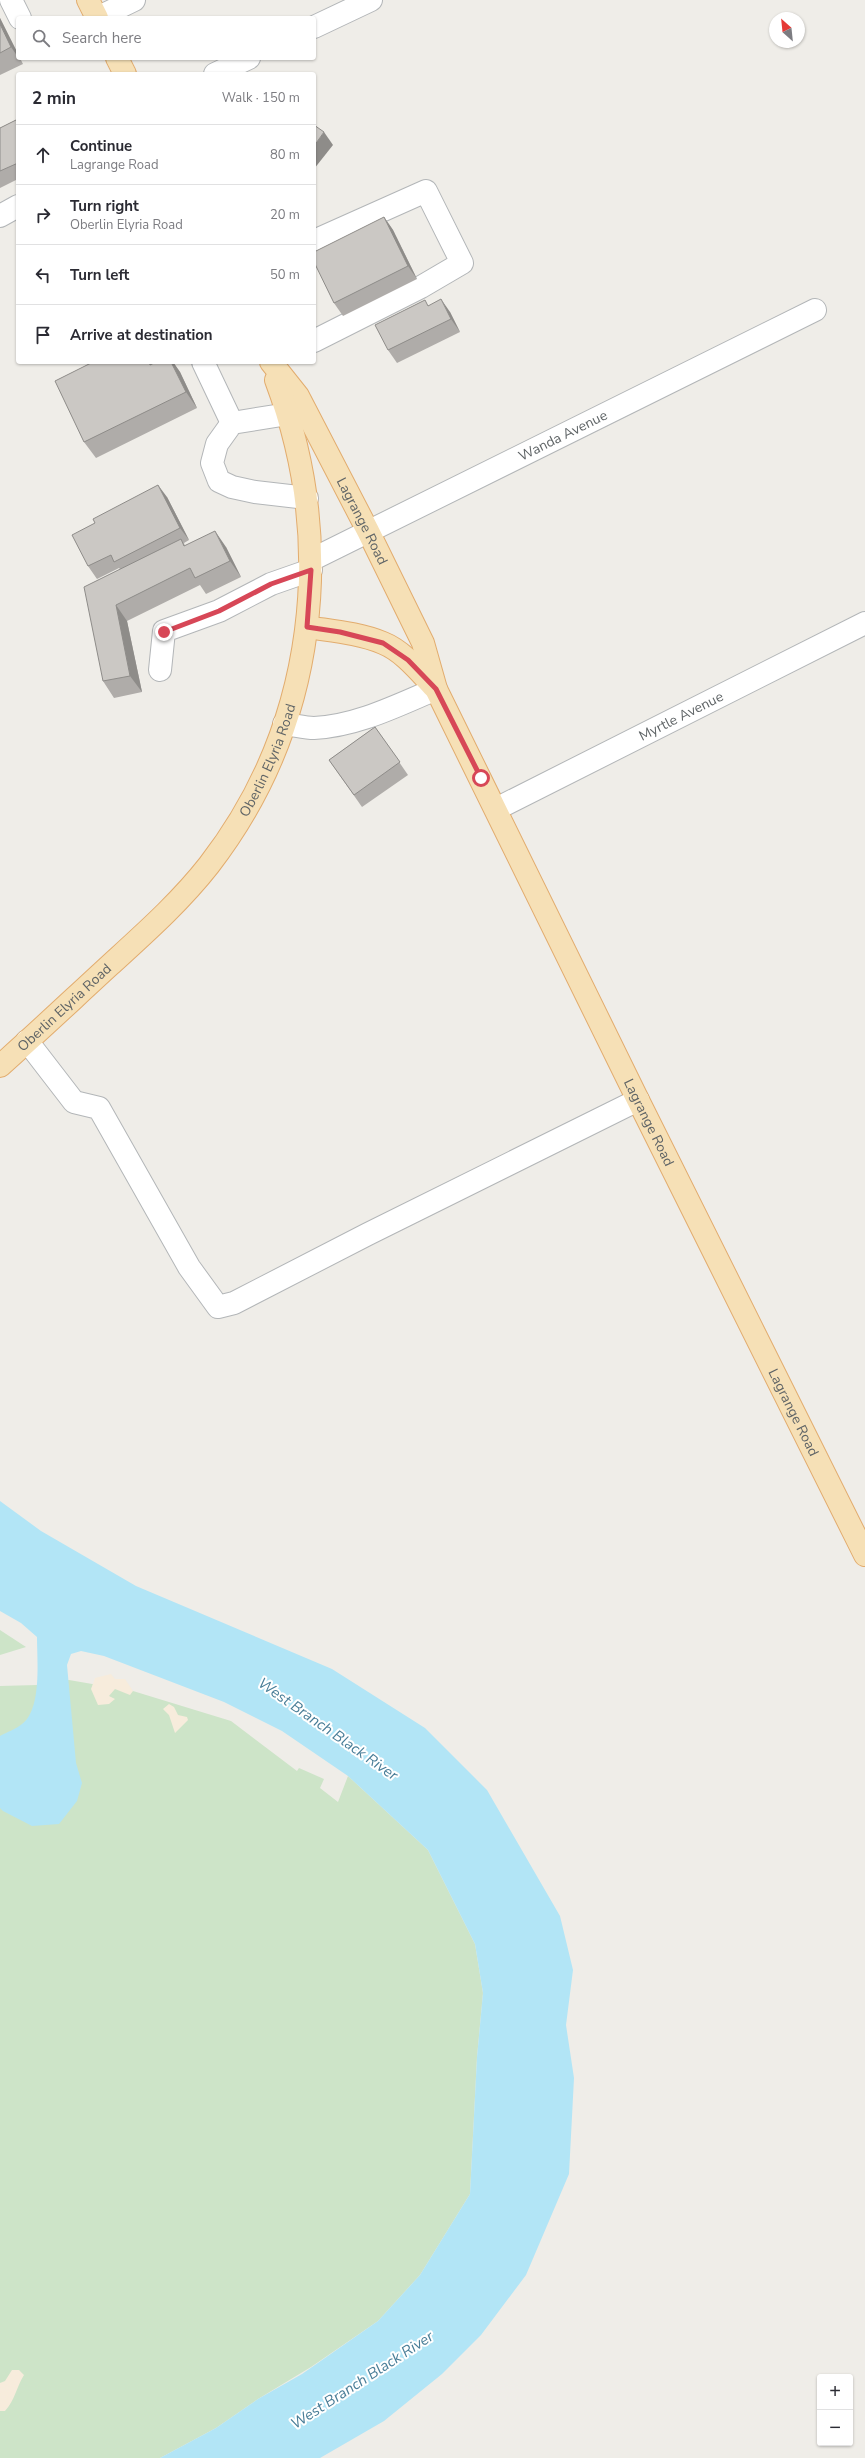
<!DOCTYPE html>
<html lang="en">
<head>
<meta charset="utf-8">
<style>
  :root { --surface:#fff; --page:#f2f2f3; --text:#2b2b33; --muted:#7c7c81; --line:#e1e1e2 }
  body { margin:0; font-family:"Nunito Sans",sans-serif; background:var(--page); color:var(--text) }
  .controls { position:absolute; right:12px; bottom:12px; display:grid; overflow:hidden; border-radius:4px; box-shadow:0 1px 3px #0004 }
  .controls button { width:36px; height:36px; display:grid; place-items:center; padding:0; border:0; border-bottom:1px solid var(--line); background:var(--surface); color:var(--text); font:20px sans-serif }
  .compass { position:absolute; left:769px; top:12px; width:36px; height:36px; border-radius:50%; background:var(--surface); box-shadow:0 1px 3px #0004; rotate:333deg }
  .stop { position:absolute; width:12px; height:12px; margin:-9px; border:3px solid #d74757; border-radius:50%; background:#fff }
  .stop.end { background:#d74757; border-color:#fff; box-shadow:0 1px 4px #0008 }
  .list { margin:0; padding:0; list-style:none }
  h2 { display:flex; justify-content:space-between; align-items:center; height:52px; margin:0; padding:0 16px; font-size:17px }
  h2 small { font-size:13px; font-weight:400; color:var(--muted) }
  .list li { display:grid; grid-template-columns:26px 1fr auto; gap:12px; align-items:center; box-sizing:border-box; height:60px; padding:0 16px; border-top:1px solid var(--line) }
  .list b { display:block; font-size:15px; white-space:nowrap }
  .list p { margin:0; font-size:13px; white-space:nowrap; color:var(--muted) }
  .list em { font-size:13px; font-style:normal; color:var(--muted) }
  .icon { flex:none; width:22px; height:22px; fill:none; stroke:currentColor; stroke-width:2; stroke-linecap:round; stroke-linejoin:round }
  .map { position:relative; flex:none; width:865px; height:2458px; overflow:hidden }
  .search { position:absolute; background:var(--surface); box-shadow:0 1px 3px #0004; left:16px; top:16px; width:300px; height:44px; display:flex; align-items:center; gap:10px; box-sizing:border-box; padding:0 14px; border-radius:4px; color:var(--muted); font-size:15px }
  .panel { position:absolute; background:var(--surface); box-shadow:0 1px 3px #0004; left:16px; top:72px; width:300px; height:292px; border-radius:4px }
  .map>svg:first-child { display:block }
  .green { fill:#cde4c8 }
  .sand { fill:#f7ecdc }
  .water { fill:#b2e5f6 }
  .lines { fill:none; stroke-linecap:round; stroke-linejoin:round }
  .minor-casing { stroke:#b3b6b8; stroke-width:24 }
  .major-casing { stroke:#e2ac6e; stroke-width:24 }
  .minor { stroke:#fff; stroke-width:22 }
  .major { stroke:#f6e0b6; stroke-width:22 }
  .wall { fill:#afaca9 }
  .shaded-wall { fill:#8e8c89 }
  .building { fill:#cbc8c4; stroke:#8e8c89 }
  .route { stroke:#d74757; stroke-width:5 }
  .labels { text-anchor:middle; stroke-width:4; stroke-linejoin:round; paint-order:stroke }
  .street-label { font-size:14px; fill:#5f6466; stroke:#fff }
  .water-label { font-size:15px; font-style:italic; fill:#487d97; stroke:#fff }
</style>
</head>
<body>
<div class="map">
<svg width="865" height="2458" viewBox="0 0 865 2458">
  <rect width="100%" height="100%" fill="#efede8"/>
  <g class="green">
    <path d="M0,1630L26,1647L0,1655Z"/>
    <path d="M69,1680L133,1691L231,1721L297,1771L299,1768L324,1779L320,1788L338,1802L348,1776L428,1850L475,1944L483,1993L477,2057L470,2194L420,2275L378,2321L311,2367L258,2399L216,2428L160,2458H0V1686L37,1685Z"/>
  </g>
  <g class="sand">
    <path d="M111,1674L115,1679H125L133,1691L130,1695L115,1689L109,1696L115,1699L109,1704L98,1705L91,1689L95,1678Z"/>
    <path d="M169,1704L174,1707L178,1715L187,1717L188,1720L175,1733L169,1715L163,1709Z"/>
    <path d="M12,2370H19L24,2375C16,2388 15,2400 5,2411H0V2383L5,2381Z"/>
  </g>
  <path class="water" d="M0,1501L41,1531L136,1586L332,1669L425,1728L487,1790L560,1916L573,1970L566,2025L574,2078L569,2174L526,2275L481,2335L442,2374L384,2421L320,2458H160L216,2428L258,2399L302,2374L378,2321L420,2275L470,2194L477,2057L483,1993L475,1944L428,1850L348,1776L282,1731L224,1702L104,1656L81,1651L71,1654L67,1665L76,1763L82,1783L77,1801L59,1824L32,1826L3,1811L0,1808V1736C7,1732 16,1729 22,1724C42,1709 37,1660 37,1637L21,1623L0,1611Z"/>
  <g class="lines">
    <g class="minor-casing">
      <g id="minor">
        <path d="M11,0L20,18"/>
        <path d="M97,18L134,0"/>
        <path d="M314,27L371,0"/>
        <path d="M215,74L249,58"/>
        <path d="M0,216L18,206"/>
        <path d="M314,241L426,191L462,263L421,287L314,341"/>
        <path d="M203,362L232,423"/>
        <path d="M288,414L232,423L217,444L212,463L219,481L232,487L255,492L307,498"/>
        <path id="s1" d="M311,560L815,310"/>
        <path d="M160,670L164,631L219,611L271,584L311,570"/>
        <path d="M284,724C294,725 305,728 314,728C357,726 398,705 436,689"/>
        <path id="s2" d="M496,809L865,623"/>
        <path d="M27,1041L74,1102L99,1108L189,1267L218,1307L234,1303L368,1234L638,1100"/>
      </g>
    </g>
    <g class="major-casing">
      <g id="major">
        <path d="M88,0L97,18"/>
        <path d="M117,58L125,74"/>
        <path id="s3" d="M271,362L298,396L368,531L423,643L436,689L638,1100L865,1555"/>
        <path d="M307,627C332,631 359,633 383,643C403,651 419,671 434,687"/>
        <path id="s4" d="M0,1066C37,1033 73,999 110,965C145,933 180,902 209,865C317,725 337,543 276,380"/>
      </g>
    </g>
    <use href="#minor" class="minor"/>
    <use href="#major" class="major"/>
  </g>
  <g class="wall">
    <path d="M0,18L18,54V58H20L23,64L0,75Z"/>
    <path d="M18,119V179L0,188V128Z"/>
    <path d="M384,217L393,230L417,279L343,316L334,303Z"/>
    <path d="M429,305L450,312L460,332L397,363L388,350Z"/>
    <path d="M152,362L153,363L156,362H173L180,372L197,408L96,458L84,442Z"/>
    <path d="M167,497L189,540L184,543L185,546L226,547L241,577L206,594L200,585L127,621L142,692L114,698L103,681L120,569L119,568L97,579L88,566L95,523Z"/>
    <path d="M375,727L408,775L362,807L329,760Z"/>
  </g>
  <g class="shaded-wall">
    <path d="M0,18L18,54V57L11,47L0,24Z"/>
    <path d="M324,132L333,145L314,169V146Z"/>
    <path d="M384,217L393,230L417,279L408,266Z"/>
    <path d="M441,299L450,312L460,332L451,319Z"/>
    <path d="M149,362H152L162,381L150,365Z"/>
    <path d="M171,362H173L180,372L197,408L186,392Z"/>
    <path d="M158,485L167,497L189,540L180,528Z"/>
    <path d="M215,531L226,547L241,577L230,561Z"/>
    <path d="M116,605L127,621L142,692L130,676Z"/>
  </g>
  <g class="building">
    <path d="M0,24L11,47L0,53Z"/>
    <path d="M18,119V163L0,171V128Z"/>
    <path d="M314,125L324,132L314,146Z"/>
    <path d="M384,217L408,266L334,303L314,262V252Z"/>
    <path d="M441,299L451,319L388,350L375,325L425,300L428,306Z"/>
    <path d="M93,362H149L150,365L156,362H171L186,392L84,442L55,381Z"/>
    <path d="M158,485L180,528L114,562L111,555L88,566L72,535L95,523L93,519Z"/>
    <path d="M215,531L230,561L195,578L190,568L116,605L130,676L103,681L84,587L181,539L184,546Z"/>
    <path d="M375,727L400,762L354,795L329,760Z"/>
  </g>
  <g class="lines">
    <path class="route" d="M164,632L219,611L271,584L311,570L307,627L340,632L383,643L408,660L436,689L481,778"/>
  </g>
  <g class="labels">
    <g class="street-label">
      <text dy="5" stroke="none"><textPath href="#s1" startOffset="281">Wanda Avenue</textPath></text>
      <text dy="5" stroke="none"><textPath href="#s3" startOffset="184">Lagrange Road</textPath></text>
      <text dy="5" stroke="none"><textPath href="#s2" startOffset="207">Myrtle Avenue</textPath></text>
      <text dy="5" stroke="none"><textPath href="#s4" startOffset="411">Oberlin Elyria Road</textPath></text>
      <text dy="5" stroke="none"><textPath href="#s4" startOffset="87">Oberlin Elyria Road</textPath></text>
      <text dy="5" stroke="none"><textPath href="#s3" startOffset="851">Lagrange Road</textPath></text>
      <text dy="5" stroke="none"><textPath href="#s3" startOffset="1175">Lagrange Road</textPath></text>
    </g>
    <g class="water-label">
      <text transform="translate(328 1729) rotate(35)" y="5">West Branch Black River</text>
      <text transform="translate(362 2380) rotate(-33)" y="5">West Branch Black River</text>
    </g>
  </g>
</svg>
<div class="controls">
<button>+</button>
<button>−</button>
</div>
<svg class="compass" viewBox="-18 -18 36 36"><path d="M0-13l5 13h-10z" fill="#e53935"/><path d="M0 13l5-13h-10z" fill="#7c7c81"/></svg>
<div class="stop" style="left:481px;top:778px"></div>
<div class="stop end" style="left:164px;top:632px"></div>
<div class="search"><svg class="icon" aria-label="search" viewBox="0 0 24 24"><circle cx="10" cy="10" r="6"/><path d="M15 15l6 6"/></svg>Search here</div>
<section class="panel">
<h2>2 min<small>Walk · 150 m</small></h2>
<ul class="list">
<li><svg class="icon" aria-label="ahead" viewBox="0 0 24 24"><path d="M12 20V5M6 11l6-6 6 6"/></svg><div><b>Continue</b><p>Lagrange Road</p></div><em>80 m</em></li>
<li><svg class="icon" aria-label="right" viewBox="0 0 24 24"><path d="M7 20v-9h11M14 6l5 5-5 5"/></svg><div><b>Turn right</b><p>Oberlin Elyria Road</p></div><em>20 m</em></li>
<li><svg class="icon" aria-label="left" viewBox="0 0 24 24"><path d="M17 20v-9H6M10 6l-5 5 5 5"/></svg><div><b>Turn left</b></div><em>50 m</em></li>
<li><svg class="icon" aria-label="arrive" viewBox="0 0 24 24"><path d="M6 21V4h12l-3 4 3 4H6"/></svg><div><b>Arrive at destination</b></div></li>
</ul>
</section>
</div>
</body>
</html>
